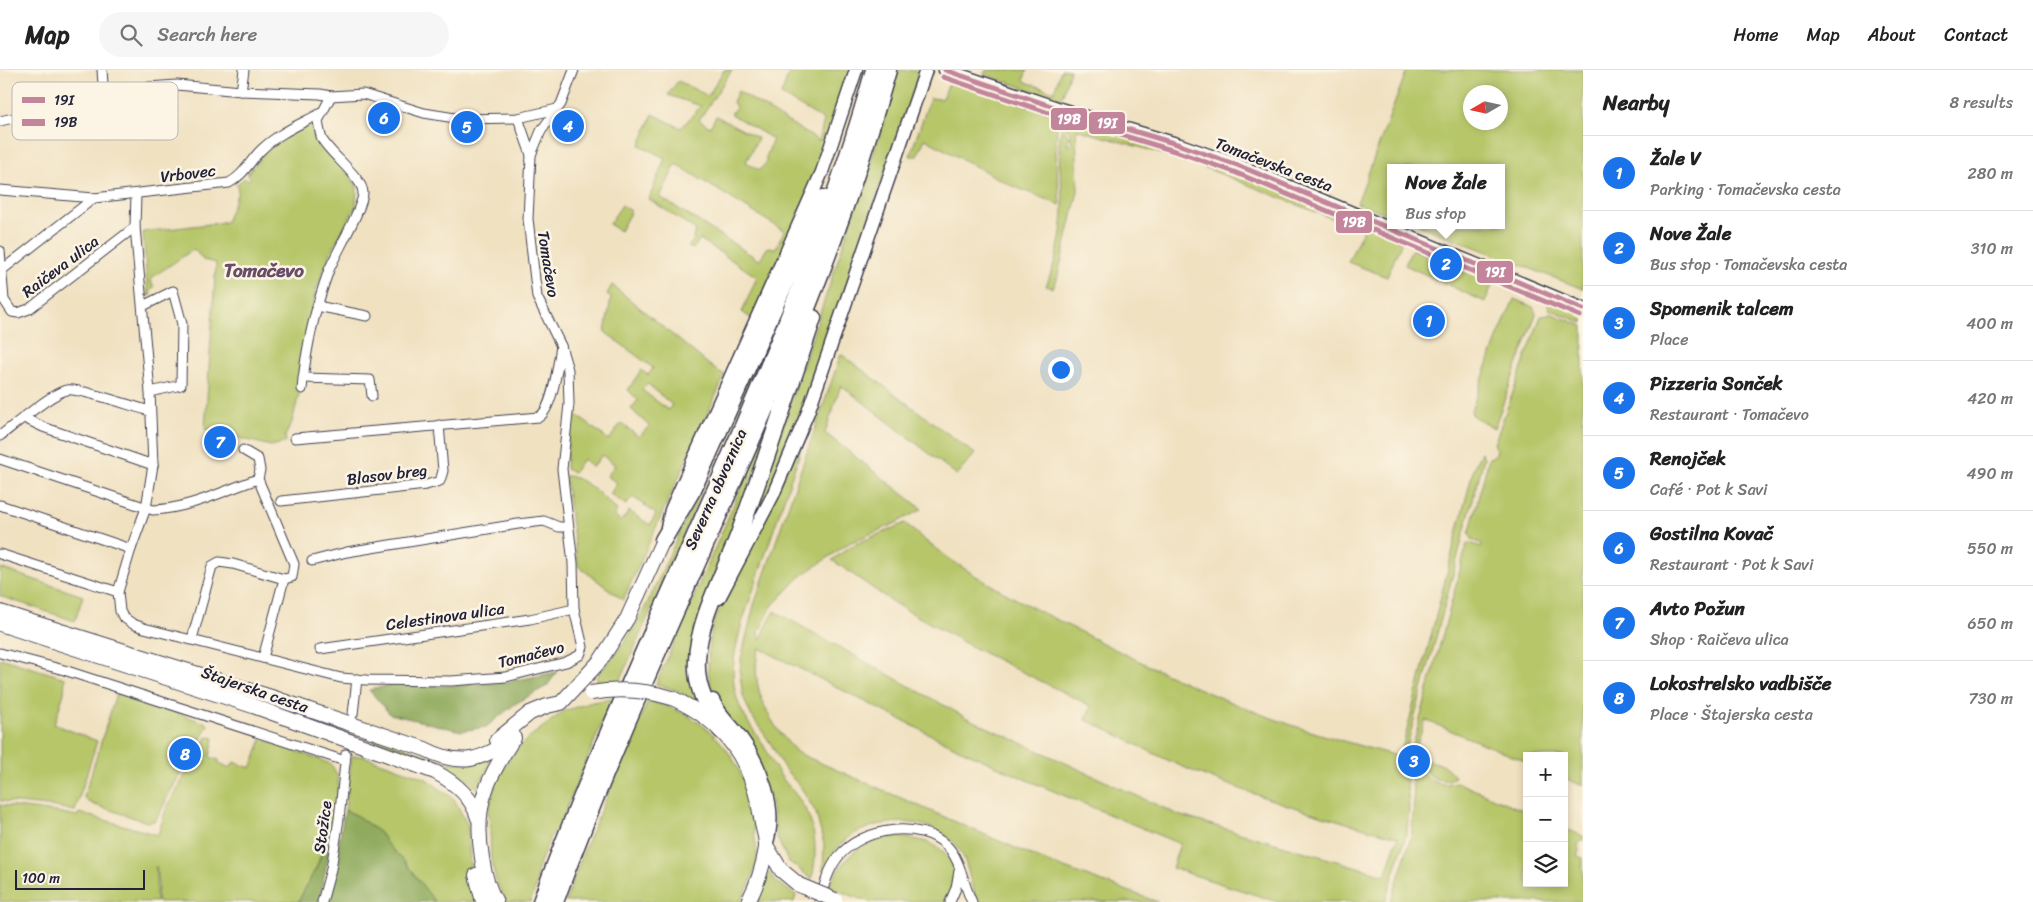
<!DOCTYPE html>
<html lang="en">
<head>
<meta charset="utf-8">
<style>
  :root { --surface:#fff; --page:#f6f6f6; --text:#222; --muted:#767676; --line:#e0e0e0; --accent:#1a73e8 }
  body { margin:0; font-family:Sriracha,sans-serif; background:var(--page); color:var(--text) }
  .controls { position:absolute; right:15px; bottom:15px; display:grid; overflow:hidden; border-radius:0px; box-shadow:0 2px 8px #0003 }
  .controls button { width:45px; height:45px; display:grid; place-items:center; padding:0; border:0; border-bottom:1px solid var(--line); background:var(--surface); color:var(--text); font:25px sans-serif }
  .compass { position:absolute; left:1463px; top:15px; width:45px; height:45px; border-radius:50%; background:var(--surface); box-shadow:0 2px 8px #0003; rotate:261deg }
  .scale { position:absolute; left:15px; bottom:12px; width:130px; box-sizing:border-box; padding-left:5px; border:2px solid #22223b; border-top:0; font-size:14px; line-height:18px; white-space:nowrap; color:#22223b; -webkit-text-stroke:4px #fcf5e5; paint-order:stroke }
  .you { position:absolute; left:1060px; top:299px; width:18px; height:18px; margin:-12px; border:4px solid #fff; border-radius:50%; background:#1a73e8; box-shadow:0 0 0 8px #1a73e833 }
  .badge { display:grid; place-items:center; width:32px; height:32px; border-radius:50%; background:var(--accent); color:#fff; font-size:16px; font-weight:700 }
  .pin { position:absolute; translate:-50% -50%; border:2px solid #fff; box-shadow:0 1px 5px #0006 }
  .popup { position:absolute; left:1387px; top:94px; width:118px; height:65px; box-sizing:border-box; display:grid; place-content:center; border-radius:0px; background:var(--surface); filter:drop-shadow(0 1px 4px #0005); font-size:16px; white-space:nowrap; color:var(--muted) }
  .popup b { font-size:19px; color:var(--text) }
  .popup::after { content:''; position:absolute; left:50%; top:100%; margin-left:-10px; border:10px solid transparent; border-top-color:var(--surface) }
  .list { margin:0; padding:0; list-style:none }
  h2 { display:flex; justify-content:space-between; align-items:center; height:65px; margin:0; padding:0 20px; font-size:21px }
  h2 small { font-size:16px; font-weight:400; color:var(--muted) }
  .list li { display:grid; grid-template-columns:32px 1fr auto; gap:15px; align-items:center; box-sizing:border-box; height:75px; padding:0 20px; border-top:1px solid var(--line) }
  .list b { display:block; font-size:19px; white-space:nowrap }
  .list p { margin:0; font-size:16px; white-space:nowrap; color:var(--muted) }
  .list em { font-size:16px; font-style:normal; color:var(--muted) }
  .icon { flex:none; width:28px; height:28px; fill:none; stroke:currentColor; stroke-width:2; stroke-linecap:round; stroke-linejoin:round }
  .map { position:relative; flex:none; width:1583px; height:832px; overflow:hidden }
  header { display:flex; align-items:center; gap:30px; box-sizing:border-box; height:70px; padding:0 25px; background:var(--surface); border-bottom:1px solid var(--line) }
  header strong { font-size:24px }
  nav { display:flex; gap:28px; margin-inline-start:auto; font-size:18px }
  .search { width:350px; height:45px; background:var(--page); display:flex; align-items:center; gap:12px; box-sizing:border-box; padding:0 18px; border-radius:28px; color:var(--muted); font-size:19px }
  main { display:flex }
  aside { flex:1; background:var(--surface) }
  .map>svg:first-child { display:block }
  .green { fill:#b6c669; stroke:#6c7452; fill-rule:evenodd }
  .forest { fill:#90ab5d; stroke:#59664c }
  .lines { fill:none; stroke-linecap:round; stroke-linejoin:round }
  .street-casing { stroke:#413f4f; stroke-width:11 }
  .secondary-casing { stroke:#413f4f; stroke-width:15 }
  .primary-casing { stroke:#413f4f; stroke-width:16 }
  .highway-casing { stroke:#413f4f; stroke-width:19 }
  .street { stroke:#fff; stroke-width:9 }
  .secondary { stroke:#fff; stroke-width:12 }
  .primary { stroke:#fff; stroke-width:14 }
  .highway { stroke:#fff; stroke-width:16 }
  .primary-bridge-casing { stroke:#413f4f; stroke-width:16; stroke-linecap:butt }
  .primary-bridge { stroke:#fff; stroke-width:14 }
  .bus-1-casing { stroke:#fcf5e5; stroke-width:9 }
  .bus-2-casing { stroke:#fcf5e5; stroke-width:9 }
  .bus-1 { stroke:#c2859c; stroke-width:5 }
  .bus-2 { stroke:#c2859c; stroke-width:5 }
  .labels { text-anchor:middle; stroke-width:5; stroke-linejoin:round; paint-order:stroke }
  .street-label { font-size:16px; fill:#22223b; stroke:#fcf5e5 }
  .quarter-label { font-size:19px; font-weight:bold; fill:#684c68; stroke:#fcf5e5 }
  .key { fill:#fcf5e5; stroke:#bbb6b2; stroke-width:1 }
  .key-label { font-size:14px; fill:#22223b }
  .line-badge { stroke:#fcf5e5; stroke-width:2 }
  .badge-label { font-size:14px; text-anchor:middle; font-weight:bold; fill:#fff }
</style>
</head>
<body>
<header>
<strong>Map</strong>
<div class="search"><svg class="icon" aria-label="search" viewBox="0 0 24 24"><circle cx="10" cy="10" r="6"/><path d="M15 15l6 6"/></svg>Search here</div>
<nav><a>Home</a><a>Map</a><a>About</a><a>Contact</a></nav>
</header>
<main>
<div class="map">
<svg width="1583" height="832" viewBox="0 0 1583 832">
  <rect width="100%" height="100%" fill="#fcf5e5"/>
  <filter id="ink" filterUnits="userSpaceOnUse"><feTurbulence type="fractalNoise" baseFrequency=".02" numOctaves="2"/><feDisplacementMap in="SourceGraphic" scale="10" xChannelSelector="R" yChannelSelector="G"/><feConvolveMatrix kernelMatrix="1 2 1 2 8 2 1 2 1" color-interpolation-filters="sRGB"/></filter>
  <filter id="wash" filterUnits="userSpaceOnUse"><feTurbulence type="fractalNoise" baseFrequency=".0096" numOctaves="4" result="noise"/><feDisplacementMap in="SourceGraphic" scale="20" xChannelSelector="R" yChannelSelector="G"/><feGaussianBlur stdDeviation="1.12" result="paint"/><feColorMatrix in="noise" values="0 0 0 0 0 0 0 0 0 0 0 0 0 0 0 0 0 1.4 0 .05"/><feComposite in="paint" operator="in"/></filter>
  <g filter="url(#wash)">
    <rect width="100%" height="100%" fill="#f0e1c1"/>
    <g class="green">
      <path d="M724,0H732L699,50L710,57L716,46L758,68L746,92L759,100L766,93V87L773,69L731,44L736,37L733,32L738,21L819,71L824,50L781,25L790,1L788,0H851L819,98L752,249L742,242L757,207L700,169L693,179L688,177L694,170L693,167L696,160L649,129L665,88L640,75L653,44L681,58L701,36L668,25L678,11L708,26ZM676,94L784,161L776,178L768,177L759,190L660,127Z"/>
      <path d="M899,0L916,1L918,6L792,372L742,477L872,88Z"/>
      <path d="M986,0H1027L1024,9L1026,12L1054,22L1061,0H1070L1063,24L1060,29H1056L984,4Z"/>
      <path d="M1407,0H1583V219L1418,155H1501V98H1391V145L1357,133ZM1500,22V52H1470V22Z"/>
      <path d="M951,11L1053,44L1057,53L1056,84L1060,135L1010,115L925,69L917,86H910L930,28L941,29Z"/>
      <path d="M1065,46L1221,95L1344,145L1343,153L1191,92L1076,59L1078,121L1057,209L1053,218L1046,216C1056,193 1063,163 1063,137C1063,116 1055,77 1062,57L1069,67L1068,68V75L1072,74L1070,63L1061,51V48Z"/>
      <path d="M309,53H313L315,55L357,116L356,136L332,180L316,220L300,320L292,352L285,366L286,372L271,376L205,359L216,193L203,190L194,179L154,206L151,211L154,217L150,221L151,225L148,226L143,162L226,152L238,122L237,114L245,108L248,110L251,108L247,104L271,75Z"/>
      <path d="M622,135L631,141L620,161L609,154Z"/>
      <path d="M1367,156L1395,166V168L1402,171L1387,207L1348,192L1363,160Z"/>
      <path d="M1412,179L1430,187L1429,191L1438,195L1440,191L1479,209L1482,210L1483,207L1494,211L1485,232L1405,195Z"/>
      <path d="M612,215L713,298L725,305L623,530L578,496L565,406C585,406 603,428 617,440L614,446L621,452L629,441L650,455L656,444L633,427L626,435L610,424L617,413L607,406L615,395L602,385L593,397L583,389L574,402L567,400L566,397L571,341L609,370L621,353L639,367L649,356L631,339L638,330L628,320L641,300L648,305L653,298L605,262L611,228L607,224ZM648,314L672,335L668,340L642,320Z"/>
      <path d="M1514,229L1533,237L1536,244L1494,358L1473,346L1471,341L1498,266Z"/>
      <path d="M1547,229L1583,244V253L1549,239Z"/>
      <path d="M782,237L620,611L599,613L596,607C620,581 633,562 649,530Z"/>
      <path d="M1550,243L1583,256V716L1564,708V686H1527V692L1425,650L1415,681L1411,683L1467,474L1470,473L1481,477L1482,474L1472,469L1469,464L1489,388L1494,386L1497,381L1494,374L1541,246L1549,245Z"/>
      <path d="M841,284L975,384L957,405L841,315L825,363L922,439L894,454L849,473L800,507L772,536L759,562L760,570L774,541L965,647L1181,746L1385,805L1398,767C1329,749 1261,728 1195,702C1162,689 1131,671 1099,656L1086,650L1091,636L970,576L894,533L832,490L851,476L905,453C951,496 1009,526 1065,554C1139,592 1215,629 1294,656C1329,667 1364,677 1400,687L1474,397L1481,382L1484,388L1404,687L1409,736L1407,762L1385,832H1278L1172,798L1180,774L1027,710L959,679L759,578C748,617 771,657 798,683L1045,791L1158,832H978C969,814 969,790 956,775C929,744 875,747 845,770C835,779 829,789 823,801L824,774L816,743L802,719L784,698L771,674L751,645L743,626L740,604L741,589L754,535Z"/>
      <path d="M780,328L702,549L698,632L678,621L656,614Z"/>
      <path d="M813,344L742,553C736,576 730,598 735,621C739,641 750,655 761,671C768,682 772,694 780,705C785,713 793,720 799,729C816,753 818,780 812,809L788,791L777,768L770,727L712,622L708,601L709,577L713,553Z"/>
      <path d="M0,498L83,526L75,551L0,526Z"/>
      <path d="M0,588L65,608L64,623L54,654L97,671L75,741L56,737L0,731Z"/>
      <path d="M118,623L206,653L208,655C196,679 181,701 169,724C164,733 161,744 154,751L147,752L95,735L87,731L84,727L115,627Z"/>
      <path d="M612,629L558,759L550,767L540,793L536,806V817L530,832H506L497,813L491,791L490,753L488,742L496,713L501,702L511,687L527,669L564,641L592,632Z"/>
      <path d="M648,631C714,646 748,692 754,759C754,767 756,774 757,782C758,797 748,819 740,832H565L588,770Z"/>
      <path d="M371,666L449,693L492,689L477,720L471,712L460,704L370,668Z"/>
      <path d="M207,667L214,668L210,687L219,690V693L230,698L234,692L251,698L262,669L331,694L338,706V729L333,762L325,770L317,796L298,832H157L158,814L156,796V832H0V735L56,742L77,746L79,743L158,765L166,739Z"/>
      <path d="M352,686H363L425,708L454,729L468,756L470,795L480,832H435L404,791L387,774L380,763L356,745L345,740Z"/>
      <path d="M1424,691C1437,691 1448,696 1455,707C1442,716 1426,705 1419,694L1420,692Z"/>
      <path d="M1410,693C1427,704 1433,720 1456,712L1527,742V813H1564V758L1583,766V770L1578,774L1579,781L1577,786L1583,788V832H1391L1412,764L1414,729Z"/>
      <path d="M887,767C916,766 961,774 953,814C952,820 948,826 946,832H869L829,817C840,791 859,772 887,767Z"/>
      <path d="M769,802L776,812L796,825L794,832H757Z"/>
    </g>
    <g class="forest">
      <path d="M557,602L547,616L515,634L486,657L461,661L390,644L369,620L396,614L445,616L508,612Z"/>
      <path d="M345,740L356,745L380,763L387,774L404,791L435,832H327Z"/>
      <path d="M329,762H333L319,832H298L317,796Z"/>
    </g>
  </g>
  <g filter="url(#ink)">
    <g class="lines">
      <g class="street-casing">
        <g id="street">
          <path d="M102,0L104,28"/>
          <path d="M241,21L244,0"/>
          <path d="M518,48L531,85"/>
          <path d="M0,51L148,17L177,15L241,21L320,24L331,26L363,24L424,43L461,49L518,48L557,39"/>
          <path d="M0,120L94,128L229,113C244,105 249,92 261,80C278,63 301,54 321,43"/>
          <path d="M136,124L135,157L150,322L153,395L146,438L131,479L118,522L120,541L123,547L133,554L144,558L341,608L366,610L451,611L506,607L566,592L580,585L583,577L574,539L573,493L562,399L569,334L568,300L561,276L537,227L528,149L531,85L541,61L561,34L574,0"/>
          <path d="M0,181L4,230L12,242L18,243L29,239L135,157"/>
          <path d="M2,200L94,128"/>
          <path d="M143,236L173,221L182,254L181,315L150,322"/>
          <path d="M317,236L367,246"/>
          <path d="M303,308L370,310L372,326"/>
          <path d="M302,319C306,278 315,238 329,200C336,183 363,138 363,123C363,108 330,84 322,69C320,64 319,57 318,51L331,26"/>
          <path d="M24,348L43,357L153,395"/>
          <path d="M0,366C13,356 53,322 67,320C80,318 134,337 150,341"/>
          <path d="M295,368L539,347C553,339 558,293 561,276"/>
          <path d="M243,380L258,389L260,400L258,409L294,494L292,507L284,509"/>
          <path d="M0,389L153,440C189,439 225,420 258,409"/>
          <path d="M281,431L426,415L440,411L443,401L439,355"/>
          <path d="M0,435L131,479"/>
          <path d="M0,484L118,522"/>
          <path d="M312,491L347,482L518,454L544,451L559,457H568"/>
          <path d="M192,569L212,496L219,492L233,494L284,509L263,588"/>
          <path d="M320,579L530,549L574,539"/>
          <path d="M0,583L64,600L345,691"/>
          <path d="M353,644L357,609"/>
          <path d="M322,832L331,799L339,749L346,684"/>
          <path d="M819,832C824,817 828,799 839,786C862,758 920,749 947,776C961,790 963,814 972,832"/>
          <path d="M950,832L956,818L959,801"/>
        </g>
      </g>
      <g class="secondary-casing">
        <g id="secondary">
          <path d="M945,0L1060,39L1180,75L1237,95L1583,239"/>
          <path d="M667,457L671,440L822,102L856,0"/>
          <path d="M719,528L773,425L808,342L926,0"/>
          <path d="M713,630C719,644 731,654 740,666C761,695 779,740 766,775"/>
        </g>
      </g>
      <g class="primary-casing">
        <g id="primary">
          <path d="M0,542L271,627L425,679C462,698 482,690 514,668"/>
          <path d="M0,554L253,636L435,702C454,712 472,726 478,748"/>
          <path d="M672,628C726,652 752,691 761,748C762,757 767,769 766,778C763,797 757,815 748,832"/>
          <path d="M497,670L530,643L547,636L561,633L600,591L627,549L663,470"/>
          <path d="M766,775L781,800L799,815"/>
          <path d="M476,805L483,832"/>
          <path d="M496,832C488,818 484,803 482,788C474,739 484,714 510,674"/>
        </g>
      </g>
      <g class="highway-casing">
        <g id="highway">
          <path d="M663,470L693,419L823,128"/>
          <path d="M721,660C707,638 695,617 697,590C698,550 725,502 739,464C765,393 789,320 813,248"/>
          <path d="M541,832C644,551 793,289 874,0"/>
          <path d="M555,832C634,616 741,411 823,197C848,132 869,66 888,0"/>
        </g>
      </g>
      <use href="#street" class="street"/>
      <use href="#secondary" class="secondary"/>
      <use href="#primary" class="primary"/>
      <use href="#highway" class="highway"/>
      <g class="primary-bridge-casing">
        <g id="primary-bridge">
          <path d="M591,623C619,618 645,620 672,628"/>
          <path d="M799,815L835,830"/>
        </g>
      </g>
      <use href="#primary-bridge" class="primary-bridge"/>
      <g class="bus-1-casing">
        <path id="bus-1" d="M945,0L1060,39L1180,75L1237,95L1583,239"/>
      </g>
      <g class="bus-2-casing">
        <path id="bus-2" d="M943,7L1058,46L1178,82L1234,102L1580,246"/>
      </g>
      <use href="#bus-1" class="bus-1"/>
      <use href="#bus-2" class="bus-2"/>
    </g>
  </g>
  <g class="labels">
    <g class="street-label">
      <text transform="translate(1274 94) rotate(21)" y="6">Tomačevska cesta</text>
      <text transform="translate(188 103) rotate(-7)" y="6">Vrbovec</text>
      <text transform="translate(549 194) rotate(81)" y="6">Tomačevo</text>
      <text transform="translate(60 196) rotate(-37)" y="6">Raičeva ulica</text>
      <text transform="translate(387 404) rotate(-7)" y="6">Blasov breg</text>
      <text transform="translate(715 419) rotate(-66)" y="6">Severna obvoznica</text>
      <text transform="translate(445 546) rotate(-8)" y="6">Celestinova ulica</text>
      <text transform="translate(531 584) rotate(-14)" y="6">Tomačevo</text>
      <text transform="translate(255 619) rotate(19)" y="6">Štajerska cesta</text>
      <text transform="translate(322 757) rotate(-82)" y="6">Stožice</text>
    </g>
    <g class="quarter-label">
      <text x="264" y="207">Tomačevo</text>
    </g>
  </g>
  <rect x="12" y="12" width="166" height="58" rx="8" class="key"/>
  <rect x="22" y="27" width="23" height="6" fill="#c2859c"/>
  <rect x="22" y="49" width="23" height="7" fill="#c2859c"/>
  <g class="key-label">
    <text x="54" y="35">19I</text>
    <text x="54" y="57">19B</text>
  </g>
  <g class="line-badge">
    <rect x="1050" y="37" width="38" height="24" rx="5" fill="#c2859c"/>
    <rect x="1088" y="41" width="38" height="24" rx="5" fill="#c2859c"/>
    <rect x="1335" y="140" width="38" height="24" rx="5" fill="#c2859c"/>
    <rect x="1476" y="190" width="38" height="24" rx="5" fill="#c2859c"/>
  </g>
  <g class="badge-label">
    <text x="1069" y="54">19B</text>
    <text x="1107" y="58">19I</text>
    <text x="1354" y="157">19B</text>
    <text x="1495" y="207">19I</text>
  </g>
</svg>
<div class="controls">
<button>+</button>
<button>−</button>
<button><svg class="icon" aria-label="layers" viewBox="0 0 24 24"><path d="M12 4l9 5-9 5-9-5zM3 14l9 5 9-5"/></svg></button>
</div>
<svg class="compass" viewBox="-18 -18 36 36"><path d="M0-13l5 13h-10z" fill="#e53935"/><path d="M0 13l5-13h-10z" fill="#767676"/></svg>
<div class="scale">100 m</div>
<div class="you"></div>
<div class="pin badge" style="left:1429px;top:251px">1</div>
<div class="pin badge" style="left:1446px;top:194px">2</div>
<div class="popup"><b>Nove Žale</b>Bus stop</div>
<div class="pin badge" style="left:1414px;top:691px">3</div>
<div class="pin badge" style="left:568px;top:56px">4</div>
<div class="pin badge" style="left:467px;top:57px">5</div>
<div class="pin badge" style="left:384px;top:48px">6</div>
<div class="pin badge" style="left:220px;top:372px">7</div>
<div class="pin badge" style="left:185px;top:684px">8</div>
</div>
<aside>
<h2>Nearby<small>8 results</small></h2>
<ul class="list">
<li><span class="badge">1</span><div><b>Žale V</b><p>Parking · Tomačevska cesta</p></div><em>280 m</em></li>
<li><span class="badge">2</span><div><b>Nove Žale</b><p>Bus stop · Tomačevska cesta</p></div><em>310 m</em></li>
<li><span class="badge">3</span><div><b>Spomenik talcem</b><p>Place</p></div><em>400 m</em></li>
<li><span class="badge">4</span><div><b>Pizzeria Sonček</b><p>Restaurant · Tomačevo</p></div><em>420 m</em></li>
<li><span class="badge">5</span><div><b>Renojček</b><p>Café · Pot k Savi</p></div><em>490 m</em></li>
<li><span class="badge">6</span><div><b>Gostilna Kovač</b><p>Restaurant · Pot k Savi</p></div><em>550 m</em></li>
<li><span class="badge">7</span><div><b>Avto Požun</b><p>Shop · Raičeva ulica</p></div><em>650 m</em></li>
<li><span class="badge">8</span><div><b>Lokostrelsko vadbišče</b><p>Place · Štajerska cesta</p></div><em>730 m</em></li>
</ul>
</aside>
</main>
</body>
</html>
